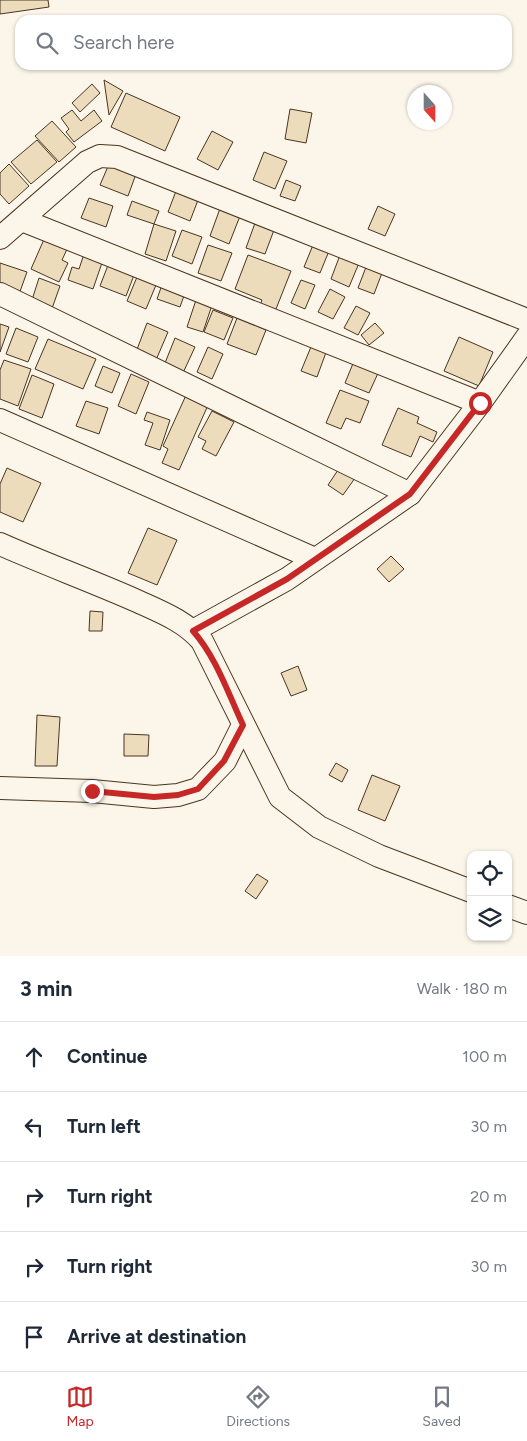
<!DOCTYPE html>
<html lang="en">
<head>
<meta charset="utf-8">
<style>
  :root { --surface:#fff; --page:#f6f6f7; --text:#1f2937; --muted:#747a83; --line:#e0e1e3; --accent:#c62828 }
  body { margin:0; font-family:Figtree,sans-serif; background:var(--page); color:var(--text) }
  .controls { position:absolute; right:15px; bottom:15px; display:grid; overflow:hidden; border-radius:10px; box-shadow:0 1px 4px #0004 }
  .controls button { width:45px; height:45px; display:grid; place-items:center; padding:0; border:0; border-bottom:1px solid var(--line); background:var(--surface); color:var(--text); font:25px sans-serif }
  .compass { position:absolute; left:407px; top:85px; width:45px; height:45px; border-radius:50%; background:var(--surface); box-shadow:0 1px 4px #0004; rotate:159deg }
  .stop { position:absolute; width:15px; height:15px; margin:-11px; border:4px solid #c62828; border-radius:50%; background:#fff }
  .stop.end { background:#c62828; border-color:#fff; box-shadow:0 1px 5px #0008 }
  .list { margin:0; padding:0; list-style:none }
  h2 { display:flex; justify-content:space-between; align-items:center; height:65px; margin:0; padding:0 20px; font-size:21px }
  h2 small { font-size:16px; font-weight:400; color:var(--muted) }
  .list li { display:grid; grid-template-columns:32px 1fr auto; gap:15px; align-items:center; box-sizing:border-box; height:70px; padding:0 20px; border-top:1px solid var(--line) }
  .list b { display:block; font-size:19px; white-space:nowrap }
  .list em { font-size:16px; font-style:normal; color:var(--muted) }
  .icon { flex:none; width:28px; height:28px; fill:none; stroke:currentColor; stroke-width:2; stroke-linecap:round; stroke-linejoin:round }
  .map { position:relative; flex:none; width:527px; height:956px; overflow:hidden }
  .search { position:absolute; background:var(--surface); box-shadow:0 1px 4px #0004; left:15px; right:15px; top:15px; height:55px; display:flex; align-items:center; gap:12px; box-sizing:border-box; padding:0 18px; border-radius:15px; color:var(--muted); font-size:19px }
  .sheet { height:415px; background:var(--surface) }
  nav { display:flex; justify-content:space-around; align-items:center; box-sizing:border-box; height:70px; border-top:1px solid var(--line); background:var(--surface); font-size:14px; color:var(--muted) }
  nav a { display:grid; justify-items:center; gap:2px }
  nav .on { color:var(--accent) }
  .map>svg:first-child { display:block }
  .building { fill:#ecdcbc; stroke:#4a3520 }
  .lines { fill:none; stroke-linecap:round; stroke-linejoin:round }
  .minor-casing { stroke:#4a3520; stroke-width:24 }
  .minor { stroke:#fbf6e9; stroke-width:22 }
  .route { stroke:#c62828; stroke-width:6 }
</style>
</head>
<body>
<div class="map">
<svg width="527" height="956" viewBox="0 0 527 956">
  <rect width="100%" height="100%" fill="#fbf6e9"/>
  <g class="building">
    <path d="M0,0H48L49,7L0,14Z"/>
    <path d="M104,80L123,91L109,115Z"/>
    <path d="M92,84L100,93L80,112L72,103Z"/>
    <path d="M126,93L180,117L165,151L111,127Z"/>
    <path d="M290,109L312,113L306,143L285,139Z"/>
    <path d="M72,110L81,121L94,110L102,121L74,142L66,132L69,129L61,118Z"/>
    <path d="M52,121L76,147L59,162L35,136Z"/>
    <path d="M212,131L233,142L218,170L197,159Z"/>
    <path d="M37,140L57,162L31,184L11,162Z"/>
    <path d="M264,152L287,161L275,189L253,180Z"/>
    <path d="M9,164L29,186L9,204L0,194V173Z"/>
    <path d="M109,164L136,174L128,196L100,185Z"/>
    <path d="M286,180L301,186L295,201L280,196Z"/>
    <path d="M176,191L198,200L190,221L168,212Z"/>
    <path d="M89,198L113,206L106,227L81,218Z"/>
    <path d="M132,201L159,211L154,224L127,215Z"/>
    <path d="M222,203L242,211L229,244L210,236Z"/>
    <path d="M378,206L395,214L385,236L368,229Z"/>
    <path d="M255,223L274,230L265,254L246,248Z"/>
    <path d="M154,224L176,231L166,261L145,254Z"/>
    <path d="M182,230L202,237L192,264L172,256Z"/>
    <path d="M45,237L68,247L62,260L68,263L59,282L31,269Z"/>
    <path d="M208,245L232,253L221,281L198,273Z"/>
    <path d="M313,245L329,251L320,273L304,267Z"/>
    <path d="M84,254L103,260L93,289L68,280L72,267L79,269Z"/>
    <path d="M248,255L291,271L274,314L259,308L262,300L235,289Z"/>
    <path d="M340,255L359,263L349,287L331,279Z"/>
    <path d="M110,260L136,270L126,296L100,286Z"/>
    <path d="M0,263L27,272L18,297L0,291Z"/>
    <path d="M366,267L382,273L374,294L358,288Z"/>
    <path d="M137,277L156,285L146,309L127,301Z"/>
    <path d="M39,278L60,286L50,314L30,306Z"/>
    <path d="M301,280L315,285L305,309L291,303Z"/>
    <path d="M163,282L186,290L180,307L157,299Z"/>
    <path d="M330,289L345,297L333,319L318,312Z"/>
    <path d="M197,297L213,302L203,332L187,327Z"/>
    <path d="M356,306L370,313L358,335L344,328Z"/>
    <path d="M213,310L233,318L224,340L204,332Z"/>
    <path d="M237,318L266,330L256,355L227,344Z"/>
    <path d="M147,323L168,332L156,360L136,352Z"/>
    <path d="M375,323L384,333L369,345L361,335Z"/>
    <path d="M0,324L9,327L0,352Z"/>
    <path d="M16,328L38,337L28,362L6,354Z"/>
    <path d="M459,337L493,352L479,386L444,371Z"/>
    <path d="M175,338L195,347L182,375L163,368Z"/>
    <path d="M48,339L96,359L83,389L35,369Z"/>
    <path d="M313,342L328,347L317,377L301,371Z"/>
    <path d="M208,347L223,354L212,379L197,372Z"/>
    <path d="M4,360L31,369L18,406L0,399V370Z"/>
    <path d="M354,361L379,371L369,393L345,383Z"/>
    <path d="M103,366L120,373L112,393L95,386Z"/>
    <path d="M131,374L149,382L136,414L118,406Z"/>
    <path d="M32,375L54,384L42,418L19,409Z"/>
    <path d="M340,390L369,401L360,423L346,418L341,429L326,423Z"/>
    <path d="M187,393L209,403L179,470L162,463L168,449L163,446Z"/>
    <path d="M86,401L108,408L99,434L76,426Z"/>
    <path d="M398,408L419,417L417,423L437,432L433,442L420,436L411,457L382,445Z"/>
    <path d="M212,411L234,422L216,456L202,449L206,441L198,437Z"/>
    <path d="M147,412L170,420L160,450L145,445L153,423L144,420Z"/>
    <path d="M340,467L355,478L343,495L328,485Z"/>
    <path d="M7,468L41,483L23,522L0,512V484Z"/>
    <path d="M148,528L177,540L157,585L128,573Z"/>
    <path d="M391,556L404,569L389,582L377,569Z"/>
    <path d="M90,611L103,612L102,631H89Z"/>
    <path d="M298,666L307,690L291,696L281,673Z"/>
    <path d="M37,715L60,717L57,766H35Z"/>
    <path d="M124,734L149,735L148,756H124Z"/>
    <path d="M336,763L348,770L342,782L329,775Z"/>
    <path d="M372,775L400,786L385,821L358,810Z"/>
    <path d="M257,874L268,881L256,899L245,891Z"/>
  </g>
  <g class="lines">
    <g class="minor-casing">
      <g id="minor">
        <path d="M22,220L480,403"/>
        <path d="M0,238L87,162L100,156L117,157L527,320"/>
        <path d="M0,294L410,494"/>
        <path d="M0,420L315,559"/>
        <path d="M0,544C45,564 92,581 137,601C161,612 185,621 202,641L280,797L319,827L379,856L471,891"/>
        <path d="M193,631L287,579L410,494L480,403L527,337"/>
        <path d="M0,788L92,791L154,797L178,795L198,789L225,761L243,725"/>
        <path d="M508,906L527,913"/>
      </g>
    </g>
    <use href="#minor" class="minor"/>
  </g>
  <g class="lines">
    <path class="route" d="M92,791L154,797L178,795L198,789L224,761L243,725C228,693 216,657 193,631L287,579L410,494L480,403"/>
  </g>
</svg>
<div class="controls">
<button><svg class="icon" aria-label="locate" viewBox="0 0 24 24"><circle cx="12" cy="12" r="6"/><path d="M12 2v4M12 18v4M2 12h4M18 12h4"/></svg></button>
<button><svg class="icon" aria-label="layers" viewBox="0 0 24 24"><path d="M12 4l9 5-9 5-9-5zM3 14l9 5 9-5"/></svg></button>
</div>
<svg class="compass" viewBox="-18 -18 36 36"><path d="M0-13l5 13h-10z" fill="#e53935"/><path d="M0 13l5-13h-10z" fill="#747a83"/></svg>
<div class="stop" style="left:480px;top:403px"></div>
<div class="stop end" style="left:92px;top:791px"></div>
<div class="search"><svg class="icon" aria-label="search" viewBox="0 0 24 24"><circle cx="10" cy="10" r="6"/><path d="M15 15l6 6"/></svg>Search here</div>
</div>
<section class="sheet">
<h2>3 min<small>Walk · 180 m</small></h2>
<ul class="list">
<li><svg class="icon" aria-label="ahead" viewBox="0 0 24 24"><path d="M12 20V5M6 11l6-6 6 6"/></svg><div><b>Continue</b></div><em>100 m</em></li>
<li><svg class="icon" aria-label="left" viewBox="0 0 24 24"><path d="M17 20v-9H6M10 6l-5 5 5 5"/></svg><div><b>Turn left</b></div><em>30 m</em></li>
<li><svg class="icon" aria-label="right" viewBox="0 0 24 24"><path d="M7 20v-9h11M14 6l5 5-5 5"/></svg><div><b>Turn right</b></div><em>20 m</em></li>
<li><svg class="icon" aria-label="right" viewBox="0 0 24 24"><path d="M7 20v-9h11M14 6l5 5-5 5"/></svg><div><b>Turn right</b></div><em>30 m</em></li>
<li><svg class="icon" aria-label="arrive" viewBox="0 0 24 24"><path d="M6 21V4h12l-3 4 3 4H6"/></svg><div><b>Arrive at destination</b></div></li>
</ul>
</section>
<nav>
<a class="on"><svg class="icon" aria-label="map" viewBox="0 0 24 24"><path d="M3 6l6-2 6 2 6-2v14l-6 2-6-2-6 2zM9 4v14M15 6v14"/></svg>Map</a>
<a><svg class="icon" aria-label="directions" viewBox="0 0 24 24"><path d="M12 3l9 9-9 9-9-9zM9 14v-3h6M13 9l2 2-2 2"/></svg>Directions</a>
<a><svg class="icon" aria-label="saved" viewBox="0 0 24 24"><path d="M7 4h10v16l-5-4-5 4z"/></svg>Saved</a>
</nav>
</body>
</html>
